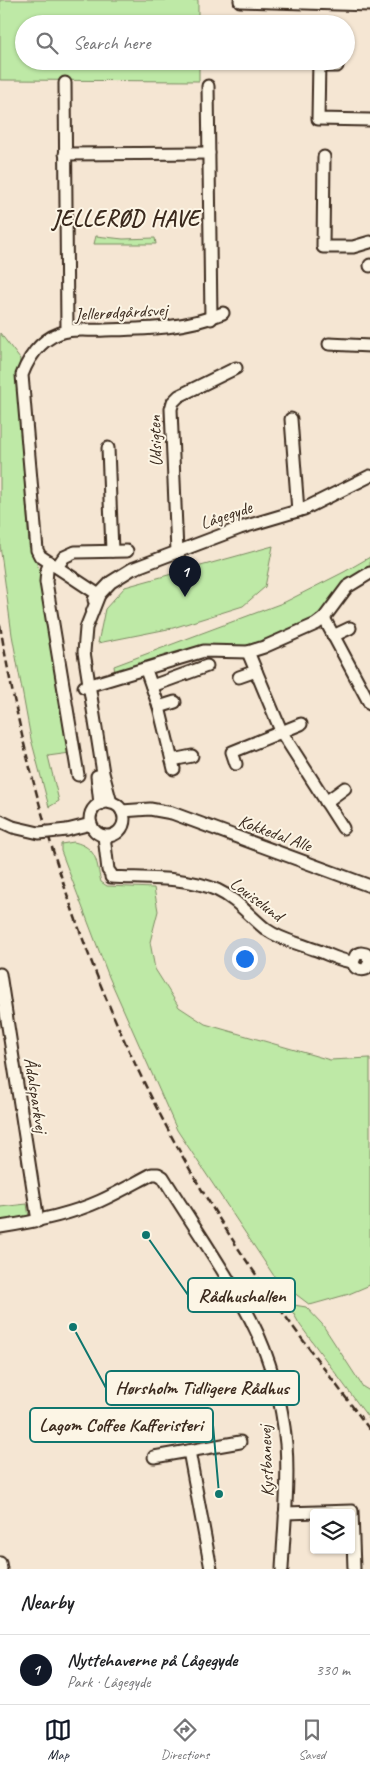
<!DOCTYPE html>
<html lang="en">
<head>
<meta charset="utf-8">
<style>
  :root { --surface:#fff; --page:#f6f6f6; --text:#202124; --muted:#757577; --line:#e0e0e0; --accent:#111827 }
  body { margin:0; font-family:Caveat,sans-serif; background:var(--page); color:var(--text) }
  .controls { position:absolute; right:15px; bottom:15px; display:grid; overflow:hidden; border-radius:5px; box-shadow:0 1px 4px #0004 }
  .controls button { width:45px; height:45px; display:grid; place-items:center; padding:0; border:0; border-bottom:1px solid var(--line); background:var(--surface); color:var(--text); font:25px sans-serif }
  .you { position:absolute; left:244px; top:958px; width:18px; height:18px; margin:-12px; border:4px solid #fff; border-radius:50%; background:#1a73e8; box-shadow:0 0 0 8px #1a73e833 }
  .badge { display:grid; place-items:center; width:32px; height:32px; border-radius:50%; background:var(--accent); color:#fff; font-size:16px; font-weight:700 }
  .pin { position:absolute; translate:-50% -41px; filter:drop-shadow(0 1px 2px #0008) }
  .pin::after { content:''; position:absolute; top:26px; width:18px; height:15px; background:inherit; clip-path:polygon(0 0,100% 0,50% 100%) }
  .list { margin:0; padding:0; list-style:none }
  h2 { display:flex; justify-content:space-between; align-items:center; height:65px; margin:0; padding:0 20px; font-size:21px }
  h2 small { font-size:16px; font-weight:400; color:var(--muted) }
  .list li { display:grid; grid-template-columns:32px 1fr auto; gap:15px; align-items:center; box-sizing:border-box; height:70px; padding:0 20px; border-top:1px solid var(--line) }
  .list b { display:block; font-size:19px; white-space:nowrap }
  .list p { margin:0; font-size:16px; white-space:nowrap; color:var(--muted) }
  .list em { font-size:16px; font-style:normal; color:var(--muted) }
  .icon { flex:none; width:28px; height:28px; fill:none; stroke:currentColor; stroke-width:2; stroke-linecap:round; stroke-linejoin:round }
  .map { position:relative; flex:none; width:370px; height:1569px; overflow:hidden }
  .search { position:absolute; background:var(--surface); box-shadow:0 1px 4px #0004; left:15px; right:15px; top:15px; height:55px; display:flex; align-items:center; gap:12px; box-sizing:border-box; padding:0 18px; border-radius:28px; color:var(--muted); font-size:19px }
  .sheet { height:135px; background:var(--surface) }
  nav { display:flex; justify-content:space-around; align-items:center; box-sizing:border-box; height:70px; border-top:1px solid var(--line); background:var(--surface); font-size:14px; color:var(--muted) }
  nav a { display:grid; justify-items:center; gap:2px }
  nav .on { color:var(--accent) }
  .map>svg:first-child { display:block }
  .green { fill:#bee9a6; stroke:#7c8a62 }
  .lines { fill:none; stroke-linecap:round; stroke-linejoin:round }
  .minor-casing { stroke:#3b2a1e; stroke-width:15 }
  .minor { stroke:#fcf5e5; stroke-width:11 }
  .rail { stroke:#3b2a1e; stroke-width:2.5; stroke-dasharray:8 4; stroke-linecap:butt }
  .minor-bridge-casing { stroke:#3b2a1e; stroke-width:15; stroke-linecap:butt }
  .minor-bridge { stroke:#fcf5e5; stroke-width:11 }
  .labels { text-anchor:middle; stroke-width:4; stroke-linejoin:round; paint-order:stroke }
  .street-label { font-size:18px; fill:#3b2a1e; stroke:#fcf5e5 }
  .district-label { font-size:22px; font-weight:bold; letter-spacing:1px; fill:#3b2a1e; stroke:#fcf5e5 }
  .leader { fill:none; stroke:#0f766e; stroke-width:2 }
  .callout-dot { fill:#0f766e; stroke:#fcf5e5; stroke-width:2 }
  .callout { fill:#fcf5e5; stroke:#0f766e; stroke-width:2 }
  .callout-label { font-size:19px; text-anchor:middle; font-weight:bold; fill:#3b2a1e }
</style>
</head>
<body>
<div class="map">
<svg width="370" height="1569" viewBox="0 0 370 1569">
  <rect width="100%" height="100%" fill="#f5e6d3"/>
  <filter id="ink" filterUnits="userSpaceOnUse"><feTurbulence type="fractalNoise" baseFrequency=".02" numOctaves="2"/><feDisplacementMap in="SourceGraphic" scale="10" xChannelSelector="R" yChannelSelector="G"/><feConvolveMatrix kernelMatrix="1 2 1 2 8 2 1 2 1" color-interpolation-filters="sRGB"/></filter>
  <g filter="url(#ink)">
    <g class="green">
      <path d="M0,0H198V24H24V61H199V81L0,80Z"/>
      <path d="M96,236L123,239L155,238L156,244H94Z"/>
      <path d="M0,333L20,359L19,377L29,546L41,573L70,753L48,756L59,801L49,807L31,739L12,635L0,545Z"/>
      <path d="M273,546L265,587L243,606L173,628L98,643L105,609L125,587Z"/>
      <path d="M370,557V568L320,616L266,641L244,648L209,645L115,674L114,666L285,602L344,572Z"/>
      <path d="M74,842C98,848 96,862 101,882L107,886L154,888L158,911L150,942L155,969L179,1007L205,1024L330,1060L370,1058V1285L349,1294L310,1305L276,1279L177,1130L109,977L61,851V844Z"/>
      <path d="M27,1204L29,1217L0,1221V1207Z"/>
      <path d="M288,1304L306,1307L322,1324L363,1387L370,1391V1420L300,1325Z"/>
    </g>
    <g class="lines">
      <g class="minor-casing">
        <g id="minor">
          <path d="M240,0V1L370,5"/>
          <path d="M319,61L318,119L370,120"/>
          <path d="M319,66H337V61"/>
          <path d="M65,83L67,331"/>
          <path d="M208,86L211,319"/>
          <path d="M65,154L209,153"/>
          <path d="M324,157L323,247H353L370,242"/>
          <path d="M370,266V265"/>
          <path d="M329,344L370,346"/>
          <path d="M291,419L298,511"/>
          <path d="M108,448L112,551"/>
          <path d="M177,552L171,409L173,402L179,396L236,368"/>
          <path d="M50,563L47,570L46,582L78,775"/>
          <path d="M57,567L64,557L75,552L127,551"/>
          <path d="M94,600L111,582L132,569L240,528L304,509L370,476"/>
          <path d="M324,618L370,704"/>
          <path d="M333,636L350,628"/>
          <path d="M248,652L282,733L343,828"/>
          <path d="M146,670L159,707L174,769"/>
          <path d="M239,677L256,671"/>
          <path d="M152,686L207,666"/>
          <path d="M84,687L204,651L248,652L264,647L316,624L324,618L347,587L370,573"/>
          <path d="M159,707L175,702"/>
          <path d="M172,760L192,756"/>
          <path d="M236,764L232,752L301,724"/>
          <path d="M97,776L100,804"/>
          <path d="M326,802L345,788"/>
          <circle cx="107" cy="819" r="17"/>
          <path d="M111,803L103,773L84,652L86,628L99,595L40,556L37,550L22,375C30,354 44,336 67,331C79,329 93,331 105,330C145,329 185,329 223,313"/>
          <path d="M122,811L150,809L172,813L370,886"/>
          <path d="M0,821L13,827"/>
          <path d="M67,830L91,824"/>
          <path d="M104,836L108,870L111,874V877C146,879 184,876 217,890C237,899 250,917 267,930C281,940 298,943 313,949C327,953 338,961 353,962"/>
          <path d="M370,961L366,954L361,953L356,955L353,962C354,968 359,971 366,969L370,962"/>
          <path d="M0,974L38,1221"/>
          <path d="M0,1227C34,1222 69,1215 100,1201C118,1193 135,1183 152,1174H158L163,1177C192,1224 226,1271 251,1320C270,1357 282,1402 286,1444C289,1485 284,1528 282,1569"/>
          <path d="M189,1451L211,1569"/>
          <path d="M154,1457L240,1442"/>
          <path d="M285,1513L352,1511L354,1569"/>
          <path d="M0,1563L1,1569"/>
        </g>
      </g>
      <use href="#minor" class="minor"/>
      <path class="rail" d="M0,625C34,828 102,1025 209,1202C257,1282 315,1356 370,1430"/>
      <g class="minor-bridge-casing">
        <path id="minor-bridge" d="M13,827L39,833L67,830"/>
      </g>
      <use href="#minor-bridge" class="minor-bridge"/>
    </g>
  </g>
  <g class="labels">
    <g class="street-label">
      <text transform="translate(121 312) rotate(-3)" y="6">Jellerødgårdsvej</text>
      <text transform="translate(155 441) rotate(-92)" y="6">Udsigten</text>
      <text transform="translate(226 515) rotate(-19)" y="6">Lågegyde</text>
      <text transform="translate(275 833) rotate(20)" y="6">Kokkedal Alle</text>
      <text transform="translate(257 899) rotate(37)" y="6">Louiselund</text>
      <text transform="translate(36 1095) rotate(81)" y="6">Ådalsparkvej</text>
      <text transform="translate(266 1461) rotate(-92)" y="6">Kystbanevej</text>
    </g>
    <g class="district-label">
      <text x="126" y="226">JELLERØD HAVE</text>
    </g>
  </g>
  <path class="leader" d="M146 1235L188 1295M73 1327L106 1388M219 1494L213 1425"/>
  <g class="callout-dot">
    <circle cx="146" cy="1235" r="5"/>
    <circle cx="73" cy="1327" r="5"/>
    <circle cx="219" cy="1494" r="5"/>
  </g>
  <g class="callout">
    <rect x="188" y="1278" width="107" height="34" rx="5"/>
    <rect x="106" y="1371" width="193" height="34" rx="5"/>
    <rect x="30" y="1408" width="183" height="34" rx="5"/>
  </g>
  <g class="callout-label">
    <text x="242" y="1302">Rådhushallen</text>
    <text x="202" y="1394">Hørsholm Tidligere Rådhus</text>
    <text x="121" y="1431">Lagom Coffee Kafferisteri</text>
  </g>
</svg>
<div class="controls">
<button><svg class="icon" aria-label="layers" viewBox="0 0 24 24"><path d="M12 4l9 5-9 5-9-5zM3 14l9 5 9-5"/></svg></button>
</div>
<div class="you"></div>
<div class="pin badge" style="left:185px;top:597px">1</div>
<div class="search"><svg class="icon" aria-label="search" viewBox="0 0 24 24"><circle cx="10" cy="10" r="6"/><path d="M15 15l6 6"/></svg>Search here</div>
</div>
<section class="sheet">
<h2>Nearby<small></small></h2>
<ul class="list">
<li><span class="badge">1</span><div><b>Nyttehaverne på Lågegyde</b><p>Park · Lågegyde</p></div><em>330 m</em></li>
</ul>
</section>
<nav>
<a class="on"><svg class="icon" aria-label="map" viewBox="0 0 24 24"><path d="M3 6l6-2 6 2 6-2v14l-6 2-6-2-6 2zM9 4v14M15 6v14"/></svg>Map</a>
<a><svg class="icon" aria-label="directions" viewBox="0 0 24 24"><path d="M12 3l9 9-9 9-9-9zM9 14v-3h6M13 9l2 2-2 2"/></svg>Directions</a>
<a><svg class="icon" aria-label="saved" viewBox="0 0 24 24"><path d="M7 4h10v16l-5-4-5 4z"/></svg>Saved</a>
</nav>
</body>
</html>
